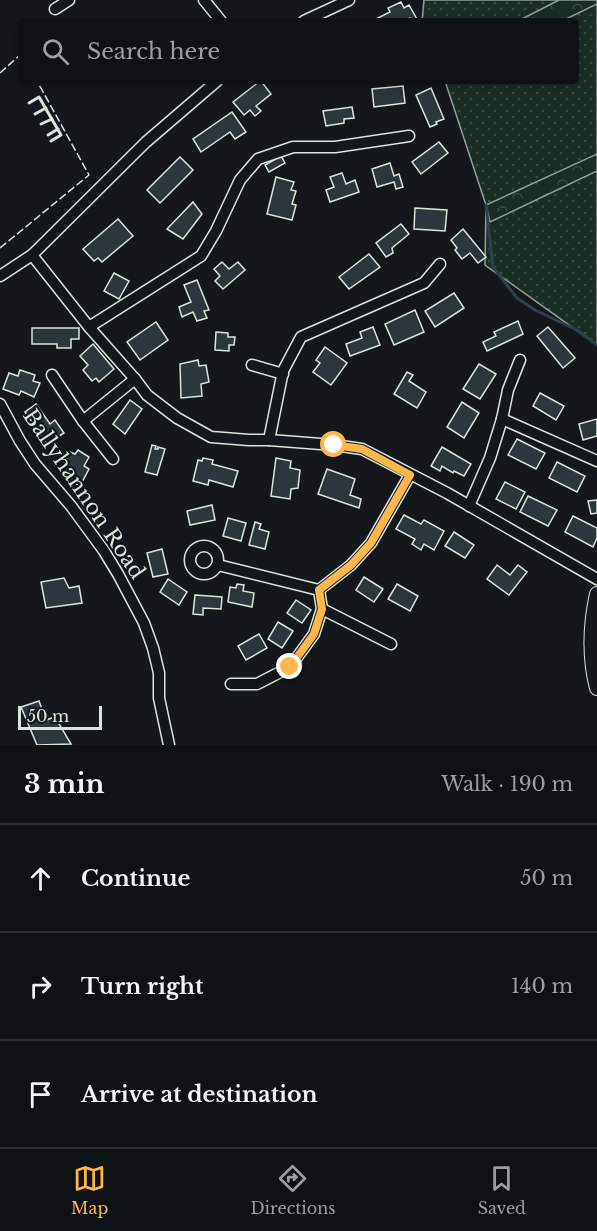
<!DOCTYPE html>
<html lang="en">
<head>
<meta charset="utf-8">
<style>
  :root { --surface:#0f1215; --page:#1d2022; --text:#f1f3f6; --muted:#9b9ea0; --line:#2f3234; --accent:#ffb74d }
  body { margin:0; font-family:"Libre Baskerville",serif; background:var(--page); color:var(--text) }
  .scale { position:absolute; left:18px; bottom:15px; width:84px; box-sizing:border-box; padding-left:6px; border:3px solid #d8e6dc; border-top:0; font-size:16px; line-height:21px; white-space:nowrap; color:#d8e6dc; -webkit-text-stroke:4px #14181c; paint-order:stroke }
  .stop { position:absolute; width:18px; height:18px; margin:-14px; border:4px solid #ffb74d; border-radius:50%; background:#fff }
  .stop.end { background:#ffb74d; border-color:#fff; box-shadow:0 2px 6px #0008 }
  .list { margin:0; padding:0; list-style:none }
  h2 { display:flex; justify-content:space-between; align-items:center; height:78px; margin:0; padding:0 24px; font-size:26px }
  h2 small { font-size:20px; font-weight:400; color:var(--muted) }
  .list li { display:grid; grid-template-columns:39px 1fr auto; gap:18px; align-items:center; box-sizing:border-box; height:108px; padding:0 24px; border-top:2px solid var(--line) }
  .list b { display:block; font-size:22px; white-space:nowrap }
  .list em { font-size:20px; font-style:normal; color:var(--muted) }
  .icon { flex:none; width:33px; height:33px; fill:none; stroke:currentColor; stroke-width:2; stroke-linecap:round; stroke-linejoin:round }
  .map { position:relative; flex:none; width:597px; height:745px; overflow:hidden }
  .search { position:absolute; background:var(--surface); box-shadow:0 3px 9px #0003; left:18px; right:18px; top:18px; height:66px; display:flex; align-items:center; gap:15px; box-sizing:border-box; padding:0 21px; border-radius:6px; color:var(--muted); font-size:22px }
  .sheet { height:402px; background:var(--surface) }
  nav { display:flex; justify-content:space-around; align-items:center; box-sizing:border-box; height:84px; border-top:2px solid var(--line); background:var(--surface); font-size:16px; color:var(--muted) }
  nav a { display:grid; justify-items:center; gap:3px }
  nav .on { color:var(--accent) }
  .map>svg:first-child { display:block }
  .grass { fill:url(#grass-dots); stroke:#939e99; stroke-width:1.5 }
  .forest { fill:url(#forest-crowns); stroke:#939e99; stroke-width:1.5 }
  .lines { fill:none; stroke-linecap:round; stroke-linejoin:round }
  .stream { stroke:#2f3f4d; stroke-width:3 }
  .building { fill:#2c363c; stroke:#d8e6dc; stroke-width:1.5 }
  .minor-casing { stroke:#d8e6dc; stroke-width:13 }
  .secondary-casing { stroke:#d8e6dc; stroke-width:16 }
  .minor { stroke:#14181c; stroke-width:10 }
  .secondary { stroke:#14181c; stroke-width:14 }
  .fence { stroke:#d8e6dc; stroke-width:1.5; stroke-dasharray:8 3; stroke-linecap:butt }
  .wall { stroke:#d8e6dc; stroke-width:3 }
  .route { stroke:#ffb74d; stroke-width:8 }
  .labels { text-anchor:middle; stroke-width:4.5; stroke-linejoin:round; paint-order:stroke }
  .street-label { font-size:21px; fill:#d8e6dc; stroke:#14181c }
</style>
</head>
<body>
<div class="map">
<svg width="597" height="745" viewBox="0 0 597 745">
  <defs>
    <pattern id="grass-dots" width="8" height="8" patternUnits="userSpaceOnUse" patternTransform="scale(1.5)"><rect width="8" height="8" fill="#1a2d24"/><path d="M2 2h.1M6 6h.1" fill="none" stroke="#3b4b43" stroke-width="1.8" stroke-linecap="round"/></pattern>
    <pattern id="forest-crowns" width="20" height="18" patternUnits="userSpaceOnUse" patternTransform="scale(1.5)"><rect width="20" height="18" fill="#1a2d24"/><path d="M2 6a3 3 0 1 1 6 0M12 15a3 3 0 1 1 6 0" fill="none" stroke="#3b4b43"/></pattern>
  </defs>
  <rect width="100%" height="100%" fill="#14181c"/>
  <g class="grass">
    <path d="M424,0H572L527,21H422Z"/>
    <path d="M597,0V345L485,265L486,205L445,81H576V21H531Z"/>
  </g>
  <g class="forest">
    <path d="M559,0H597V4L562,21H518Z"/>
    <path d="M597,154V171L490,222L486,205Z"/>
  </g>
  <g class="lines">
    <path class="stream" d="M486,205L493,267L517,298L535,310L577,330L597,345"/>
  </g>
  <g class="building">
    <path d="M401,2L404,8L409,5L418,21H411L410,18L403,21H372L390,12L388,8Z"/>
    <path d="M260,81H261L271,94L256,106L261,111L255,116L250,110L244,115L233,102Z"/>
    <path d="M403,86L405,103L374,107L372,89Z"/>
    <path d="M431,88L444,119L436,122L437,124L430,127L416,95Z"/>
    <path d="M352,107L354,118L344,119V123L326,126L323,111Z"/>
    <path d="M232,112L246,132L235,139L230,132L201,152L193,139Z"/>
    <path d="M439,142L448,153L421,174L412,162Z"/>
    <path d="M281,156L285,163L269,172L265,165Z"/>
    <path d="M180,157L193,170L160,203L147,190Z"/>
    <path d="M390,163L394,176L399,174L403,187L396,189L394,182L377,187L372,169Z"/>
    <path d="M342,173L346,184L355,180L359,192L330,202L326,190L334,187L330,177Z"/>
    <path d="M276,177L294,182L291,190L296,191L292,204L296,205L292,220L267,214Z"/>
    <path d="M193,202L202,214L183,239L167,229Z"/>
    <path d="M415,208L447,210L445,231L414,229Z"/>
    <path d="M118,219L133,236L102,262L98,258L94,261L83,249Z"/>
    <path d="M401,224L409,234L392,248L393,253L386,257L376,243Z"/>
    <path d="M463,229L486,257L478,263L470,253L462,259L455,250L457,248L451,240Z"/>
    <path d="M369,254L380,267L349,289L339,277Z"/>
    <path d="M222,262L229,269L238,262L245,270L223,289L215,281L220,276L214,269Z"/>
    <path d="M114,273L129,281L119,299L104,291Z"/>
    <path d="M197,280L209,310L204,311L207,318L197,321L193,312L182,317L179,307L191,302L184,285Z"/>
    <path d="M454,293L464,308L435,327L425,311Z"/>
    <path d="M415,310L424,332L394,345L385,324Z"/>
    <path d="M518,321L523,334L487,351L483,342L496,336L494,332Z"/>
    <path d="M156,322L168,340L140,360L127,342Z"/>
    <path d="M373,327L380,345L350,356L346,344L362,338L360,332Z"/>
    <path d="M548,327L575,358L563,368L537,336Z"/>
    <path d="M32,328H79V339H71V348H57V344H32Z"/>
    <path d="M216,332L228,333V337H235L234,345H229V351L215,350Z"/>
    <path d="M93,344L114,369L99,382L96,378L92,381L83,370L88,365L80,356Z"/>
    <path d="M325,347L347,363L331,385L313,372L320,363L316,360Z"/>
    <path d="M198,360L199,366L206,365L209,382L201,384L202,396L181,398L180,364Z"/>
    <path d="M479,364L496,374L480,399L463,389Z"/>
    <path d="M20,370L35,375L33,381L40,383L34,397L21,391L19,395L3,389L9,373L18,376Z"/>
    <path d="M407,372L413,375L409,381L426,392L417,408L394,394Z"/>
    <path d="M540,393L564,406L556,420L533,406Z"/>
    <path d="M130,400L142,409L125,434L113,424Z"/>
    <path d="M462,402L479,413L464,438L447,427Z"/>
    <path d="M36,404L50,424L55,420L64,433L47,444L25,412Z"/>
    <path d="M597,419V436L583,440L579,424Z"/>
    <path d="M517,439L545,453L536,469L508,455Z"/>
    <path d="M152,445L156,446L155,449H158V447L165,449L157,475L145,472Z"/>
    <path d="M442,447L471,464L464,476L454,471L453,473L442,466L440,471L431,466Z"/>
    <path d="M78,450L89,457L84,466L89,469L80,486L64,478L68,471L62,467L70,452L75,454Z"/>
    <path d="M203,458L213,460L212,464L238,471L233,487L209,480L208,485L193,481L198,460L202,461Z"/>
    <path d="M276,458L291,461L290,468L300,470L298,488L291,489L290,499L271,496Z"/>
    <path d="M557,462L585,476L577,492L549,478Z"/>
    <path d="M327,469L355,479L350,495L361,499L359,508L318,494Z"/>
    <path d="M505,482L525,492L516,509L496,499Z"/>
    <path d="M528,496L557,510L548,526L520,512Z"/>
    <path d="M597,500V513L591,514L588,501Z"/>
    <path d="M212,505L215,520L190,525L187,511Z"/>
    <path d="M404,515L421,524L424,520L444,531L434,550L424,544L421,550L412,544L415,539L396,529Z"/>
    <path d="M573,516L597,528V538L593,547L565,532Z"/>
    <path d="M228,518L246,523L241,541L223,536Z"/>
    <path d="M255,522L261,524L259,529L269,532L265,549L249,545Z"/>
    <path d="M454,532L474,545L465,558L445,546Z"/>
    <path d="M162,549L168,574L153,577L147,553Z"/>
    <path d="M497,565L510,575L518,565L527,572L509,595L487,579Z"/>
    <path d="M364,577L383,589L374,602L356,590Z"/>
    <path d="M64,578L69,588L79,586L82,603L46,608L41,582Z"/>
    <path d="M168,579L187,592L179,605L160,592Z"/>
    <path d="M237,584L244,585L243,591L254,593L252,607L228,602L230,587L236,588Z"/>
    <path d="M397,584L418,596L410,611L388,599Z"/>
    <path d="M195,595L222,597L221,609L203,608V615L193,614Z"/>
    <path d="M296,600L311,610L302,623L287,613Z"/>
    <path d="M278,622L293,631L282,648L268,639Z"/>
    <path d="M259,634L267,648L246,660L238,646Z"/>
    <path d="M39,701L46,720L55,717L71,744L37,745L21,707Z"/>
  </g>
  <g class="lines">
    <g class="minor-casing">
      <g id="minor">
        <path d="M204,0L221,21"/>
        <path d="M55,9L69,0"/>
        <path d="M304,21L349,0"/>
        <path d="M32,255L89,327L135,379L147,395L177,418L211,437L249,440H269L334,445L362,449L447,493L597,579"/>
        <path d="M0,276L32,255L146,142L217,81"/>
        <path d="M89,327L201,256L216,231L240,180L258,159L293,147H335L409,136"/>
        <path d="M252,365L283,374"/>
        <path d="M52,375L83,421L113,459"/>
        <path d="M0,404L20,441L35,464L71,506L104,551L118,574L144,623L153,648L159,673V698L169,745"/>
        <path d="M502,419L597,461"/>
        <path d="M83,421L135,379"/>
        <path d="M269,440L283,371L301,337L424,283L440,264"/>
        <path d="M469,506L490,458L502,419L508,390L520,360"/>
        <circle cx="204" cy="560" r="14"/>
        <path d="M218,565L319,590"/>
        <path d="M322,609L391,644"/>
        <path d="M231,684H257L290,667L314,634L322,609L319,590L351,565L371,543L410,475"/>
      </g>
    </g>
    <g class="secondary-casing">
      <path id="secondary" d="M597,594C590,626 589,657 597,688"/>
    </g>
    <use href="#minor" class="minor"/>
    <use href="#secondary" class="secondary"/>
    <g class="fence">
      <path d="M0,73L21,54"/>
      <path d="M0,248L89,175L37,81"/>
    </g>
    <g class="wall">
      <path d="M29,103L39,97L61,135L51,141"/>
      <path d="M35,114L46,108"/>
      <path d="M41,124L52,119"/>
      <path d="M48,135L58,129"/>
    </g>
  </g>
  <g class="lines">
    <path class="route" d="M290,667L314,634L322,609L319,590L351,565L371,543L410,475L362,449L334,445"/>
  </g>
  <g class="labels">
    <g class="street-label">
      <text transform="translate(84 494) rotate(56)" y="7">Ballyhannon Road</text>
    </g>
  </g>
</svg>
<div class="scale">50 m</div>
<div class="stop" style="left:334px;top:445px"></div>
<div class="stop end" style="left:290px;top:667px"></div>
<div class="search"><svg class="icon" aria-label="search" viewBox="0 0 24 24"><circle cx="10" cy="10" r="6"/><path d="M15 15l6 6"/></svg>Search here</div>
</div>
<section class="sheet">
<h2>3 min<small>Walk · 190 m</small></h2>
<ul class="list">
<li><svg class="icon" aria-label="ahead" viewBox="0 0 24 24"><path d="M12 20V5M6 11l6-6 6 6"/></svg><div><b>Continue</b></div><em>50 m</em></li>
<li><svg class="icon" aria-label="right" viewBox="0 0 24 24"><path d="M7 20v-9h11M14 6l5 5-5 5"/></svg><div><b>Turn right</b></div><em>140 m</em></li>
<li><svg class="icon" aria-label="arrive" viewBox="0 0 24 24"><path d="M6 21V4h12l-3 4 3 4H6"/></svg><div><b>Arrive at destination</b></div></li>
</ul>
</section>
<nav>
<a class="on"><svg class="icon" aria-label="map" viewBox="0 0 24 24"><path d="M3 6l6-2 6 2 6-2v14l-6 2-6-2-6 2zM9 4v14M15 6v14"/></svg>Map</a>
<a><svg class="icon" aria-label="directions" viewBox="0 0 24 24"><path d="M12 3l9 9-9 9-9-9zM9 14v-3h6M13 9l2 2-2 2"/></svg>Directions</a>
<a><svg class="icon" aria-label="saved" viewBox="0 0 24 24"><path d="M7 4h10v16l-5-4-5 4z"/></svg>Saved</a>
</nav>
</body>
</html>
